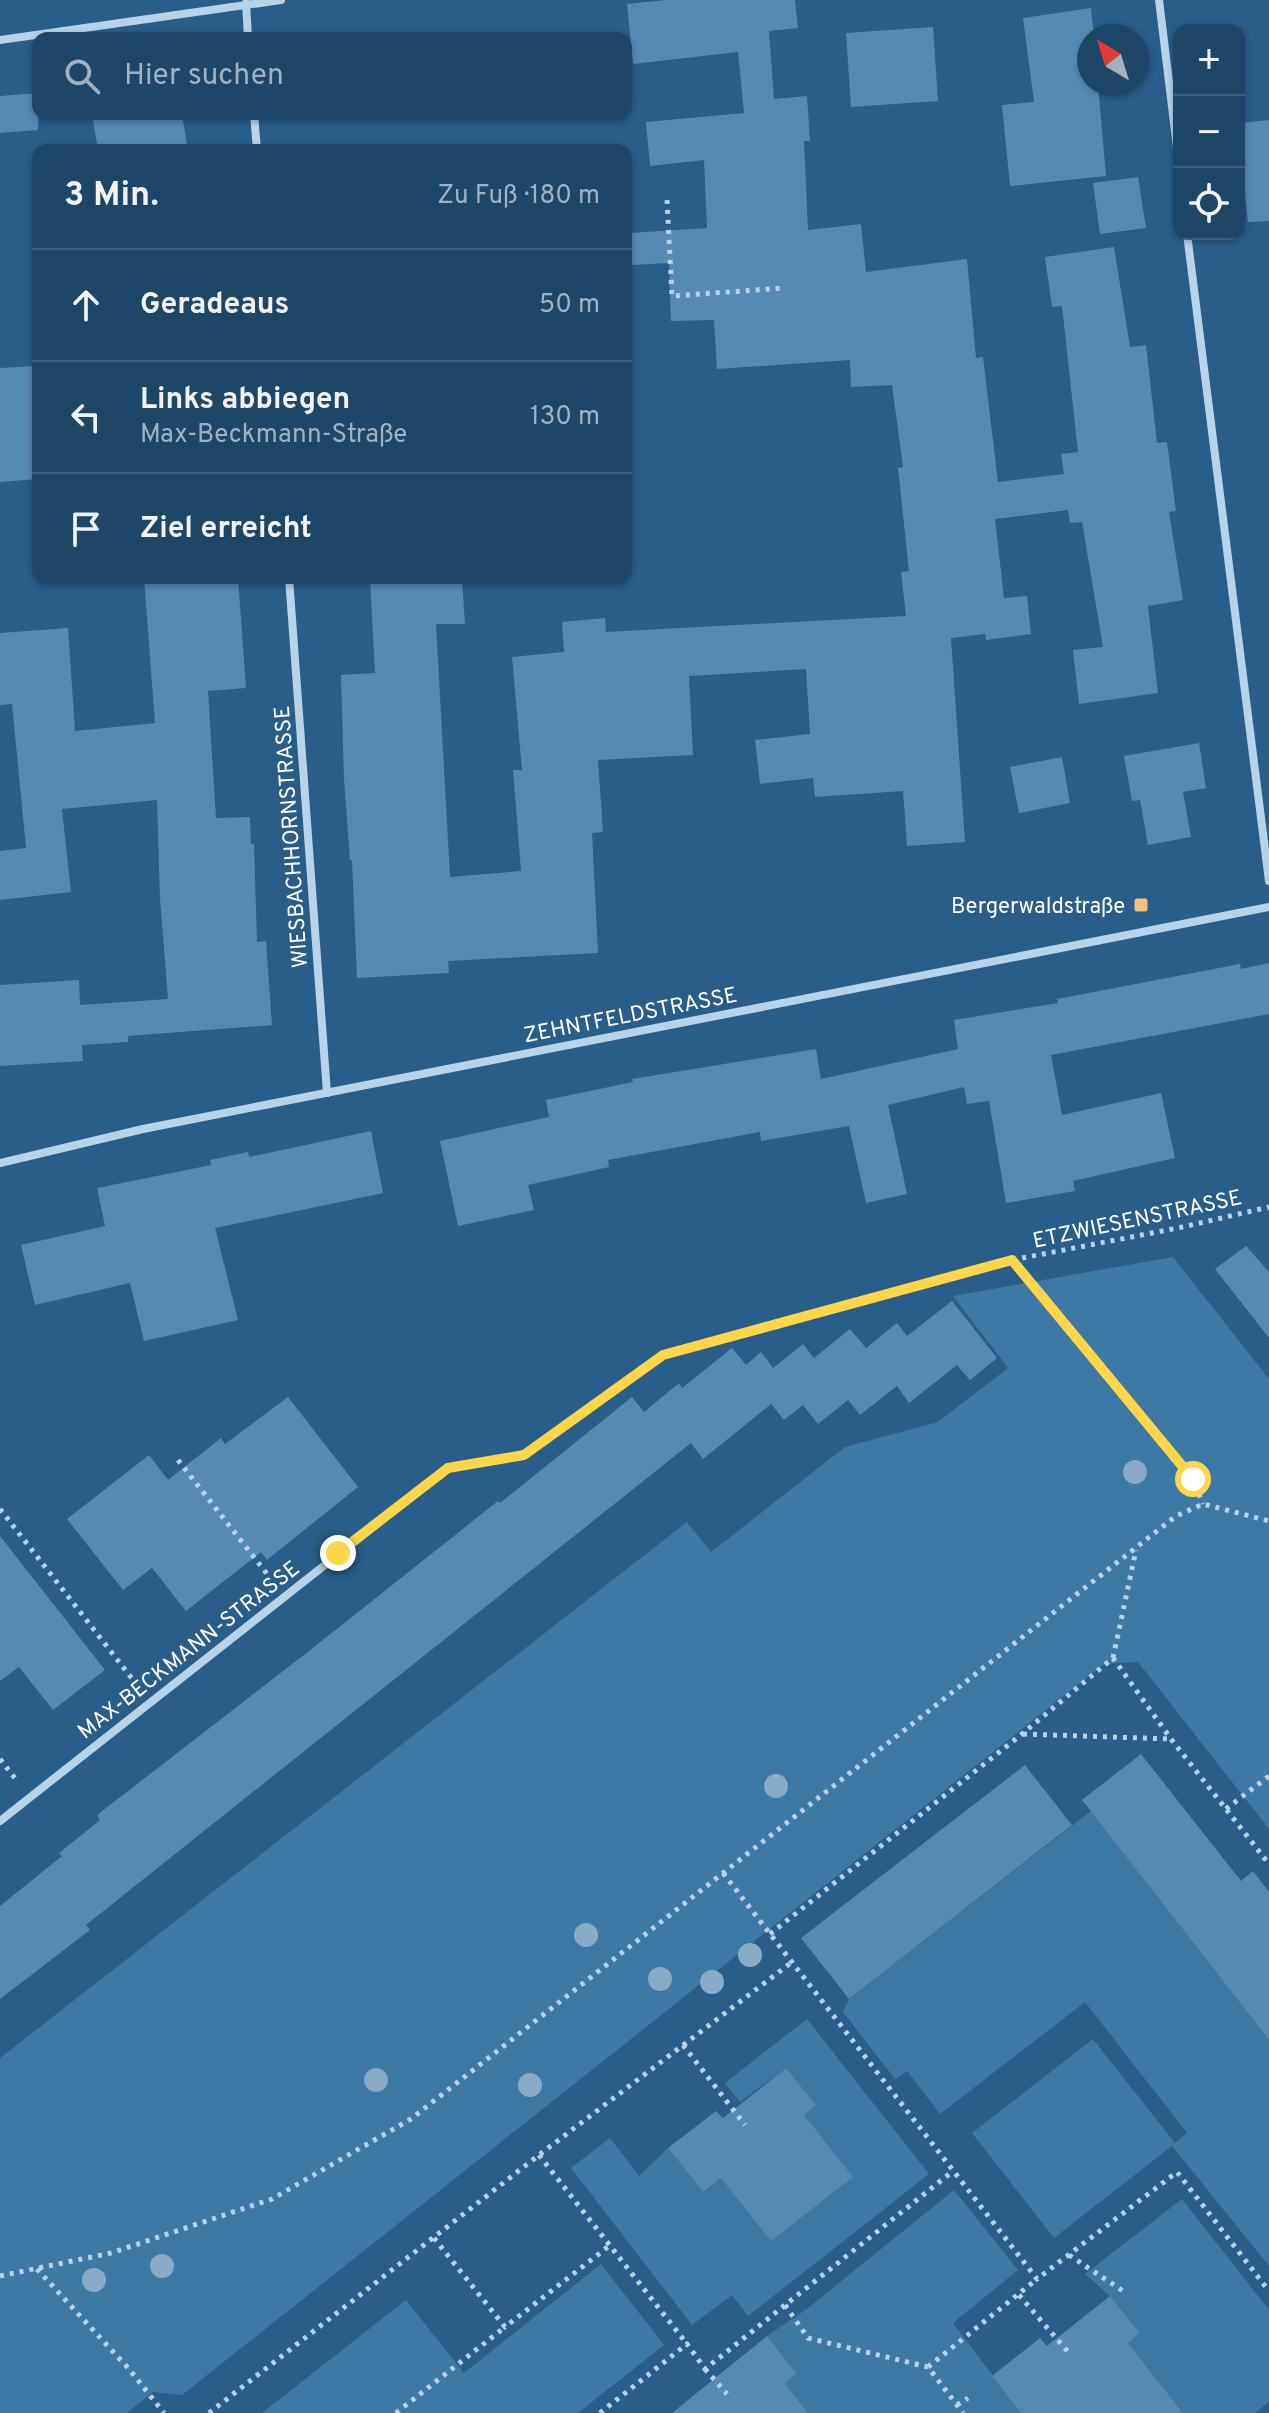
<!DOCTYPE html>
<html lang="de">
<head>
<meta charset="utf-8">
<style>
  :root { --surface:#1e4667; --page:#2b5070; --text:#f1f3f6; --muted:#a1b1c0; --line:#3c5e7b }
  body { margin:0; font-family:Overpass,sans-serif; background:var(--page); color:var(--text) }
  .controls { position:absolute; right:24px; top:24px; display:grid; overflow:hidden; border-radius:16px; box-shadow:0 2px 6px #0004 }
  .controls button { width:72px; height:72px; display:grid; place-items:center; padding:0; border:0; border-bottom:2px solid var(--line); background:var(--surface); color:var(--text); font:40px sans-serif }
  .compass { position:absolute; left:1077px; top:24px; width:72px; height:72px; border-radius:50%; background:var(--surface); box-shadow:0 2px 6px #0004; rotate:322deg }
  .stop { position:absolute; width:24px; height:24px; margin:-18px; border:6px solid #ffd54a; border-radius:50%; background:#fff }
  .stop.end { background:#ffd54a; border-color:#fff; box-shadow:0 2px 8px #0008 }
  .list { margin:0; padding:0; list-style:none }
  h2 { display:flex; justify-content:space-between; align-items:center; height:104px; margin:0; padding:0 32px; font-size:34px }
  h2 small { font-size:26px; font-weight:400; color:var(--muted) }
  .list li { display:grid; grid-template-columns:52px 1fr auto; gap:24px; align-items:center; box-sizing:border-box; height:112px; padding:0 32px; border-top:2px solid var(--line) }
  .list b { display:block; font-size:30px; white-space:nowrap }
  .list p { margin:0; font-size:26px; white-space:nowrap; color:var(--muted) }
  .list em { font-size:26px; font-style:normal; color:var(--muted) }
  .icon { flex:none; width:44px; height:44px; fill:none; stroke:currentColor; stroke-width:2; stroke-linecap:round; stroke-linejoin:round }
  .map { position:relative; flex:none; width:1269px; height:2413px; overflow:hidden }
  .search { position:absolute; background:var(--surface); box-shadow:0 2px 6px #0004; left:32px; top:32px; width:600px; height:88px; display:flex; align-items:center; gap:20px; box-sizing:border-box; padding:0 28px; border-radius:16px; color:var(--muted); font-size:30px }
  .panel { position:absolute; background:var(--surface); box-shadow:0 2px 6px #0004; left:32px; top:144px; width:600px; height:440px; border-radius:16px }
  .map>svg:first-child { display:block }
  .green { fill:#3d79a5 }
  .building { fill:#558ab2 }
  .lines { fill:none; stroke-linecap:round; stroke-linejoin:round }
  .path { stroke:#b6d3e9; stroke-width:5; stroke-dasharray:4 6; stroke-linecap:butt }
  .street { stroke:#b6d3e9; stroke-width:8 }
  .tree { fill:#89abc6 }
  .route { stroke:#ffd54a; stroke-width:10 }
  .poi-dot { fill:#f0c07c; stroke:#285e89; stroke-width:3 }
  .labels { text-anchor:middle; stroke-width:8; stroke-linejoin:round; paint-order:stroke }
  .street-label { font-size:22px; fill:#fff; stroke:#285e89 }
  .poi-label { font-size:22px; fill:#fff; stroke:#285e89; text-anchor:end }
</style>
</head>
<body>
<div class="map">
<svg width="1269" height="2413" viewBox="0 0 1269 2413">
  <rect width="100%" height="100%" fill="#285e89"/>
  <g class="green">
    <path d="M1173,1257L1269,1379V1829L1138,1662L1104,1664L182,2395L153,2392L127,2413H0V2058L687,1522L711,1552L845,1447L938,1422L1008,1368L953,1296Z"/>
    <path d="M1091,1811L1269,2040V2266L1172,2146L1054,2238L972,2133L1093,2039L1175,2143L1187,2133L1085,2002L940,2114L907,2071L895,2079L843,2012L849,1999Z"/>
    <path d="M807,2019L929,2174L748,2316L732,2295L692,2325L571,2168L610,2138L639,2176L668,2148L703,2192L815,2105L786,2068L740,2102L725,2083Z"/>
    <path d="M954,2190L1018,2270L953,2323L1021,2413H808L785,2383L797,2374L767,2336L808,2308Z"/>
    <path d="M1182,2199L1269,2310V2402L1255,2413H1166L1176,2404L1128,2343L1140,2333L1110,2296L1085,2274Z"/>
    <path d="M601,2264L664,2345L578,2413H262L406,2300L464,2373Z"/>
  </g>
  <g class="building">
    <path d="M665,0H795L798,28L769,31L774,99L807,96L810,141H804L808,230L861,224L866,272L967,259L976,358L983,357L998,482L1064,474L1061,454L1078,452L1062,306L1052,307L1045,257L1114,247L1130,347L1146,345L1157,443L1167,442L1176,511L1169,512L1183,600L1148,606L1158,693L1079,704L1073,650L1103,647L1082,522L1070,523L1068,510L995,519L1004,598L1027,596L1031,634L986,640L985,634L951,638L965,842L907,846L903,791L815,797L813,778L760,784L755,740L810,734L806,669L689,676L693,755L598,760L603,832L592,833L598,953L448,961L449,973L357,978L352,860H350L344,779L341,675L375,673L370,578H462L465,624H436L450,877L521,871L513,770H522L512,657L564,652L562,622L605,618L606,632L906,616L901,572L909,571L898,468L903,467L892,385L851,387L850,360L717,369L714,320L671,321L669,263L632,265L630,233L707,228L704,160L650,166L646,122L744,113L738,52L633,64L627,4Z"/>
    <path d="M1091,8L1094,36H1089V84H1098L1106,176L1010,186L1002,105L1034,102L1023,18Z"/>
    <path d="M933,27L938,101L851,107L846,33Z"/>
    <path d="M38,93V130L0,133V96Z"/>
    <path d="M92,114H182L187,145L155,150H98Z"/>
    <path d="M1269,120V221L1248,222L1239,144V123Z"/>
    <path d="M1138,177L1146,228L1100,234L1093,183Z"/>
    <path d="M38,366V479L0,482V368Z"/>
    <path d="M144,578H238L246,688L208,691L216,818L250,817L251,844H254L257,942L266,941L272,1025L128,1036V1042L82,1045L83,1061L0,1066V985L79,980L80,1005L168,999L160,899L157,800L62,809L71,892L0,900V851L26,848L12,704L0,705V633L68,628L75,731L155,723Z"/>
    <path d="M1199,743L1206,788L1183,792L1191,837L1148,845L1140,800L1132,801L1124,756Z"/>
    <path d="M1062,757L1070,803L1019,813L1010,767Z"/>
    <path d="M1269,963V1014L1051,1055L1062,1115L1161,1093L1175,1158L1073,1181L1075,1191L1006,1203L989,1101L967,1104L964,1087L888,1105L907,1194L866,1203L849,1126L761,1141L760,1132L608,1160L609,1167L528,1185L534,1210L458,1226L440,1141L549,1117L546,1100L633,1082L632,1079L816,1049L821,1079L958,1049L954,1020L1058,1003L1057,999L1240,964L1241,969Z"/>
    <path d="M371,1131L383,1193L215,1228L238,1320L144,1341L130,1283L35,1305L21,1245L105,1226L97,1188L211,1165L210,1160L248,1152L249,1157Z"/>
    <path d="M1246,1246L1269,1272V1338L1215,1269Z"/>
    <path d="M952,1301L997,1358L970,1380L957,1365L909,1403L897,1386L860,1415L848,1400L818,1424L803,1405L784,1420L771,1404L703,1459L691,1443L86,1925L90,1930L0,1999V1906L62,1856L59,1853L100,1820L97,1815L309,1651L498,1501L500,1503L632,1397L644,1412L679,1383L682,1388L732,1348L746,1365L761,1352L773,1368L803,1344L814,1358L850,1329L866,1348L897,1323L907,1336Z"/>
    <path d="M288,1397L358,1487L267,1560L261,1552L186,1611L152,1568L123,1590L67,1519L149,1455L168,1480L221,1438L225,1444Z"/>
    <path d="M0,1536L105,1670L53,1710L19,1667L0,1681Z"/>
    <path d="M1141,1754L1241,1881L1253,1871L1269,1892V2040L1082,1800Z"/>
    <path d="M1025,1765L1072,1825L849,1999L801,1938Z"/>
    <path d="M786,2068L816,2105L804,2115L853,2177L771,2241L721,2178L703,2192L668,2148L716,2111L723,2118Z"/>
    <path d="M1110,2296L1140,2333L1128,2343L1183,2413H1021L992,2376L1040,2338L1047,2346Z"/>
    <path d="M767,2336L797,2374L785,2383L808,2413H672Z"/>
  </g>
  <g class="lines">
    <g class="path">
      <path d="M667,200L672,296L784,288"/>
      <path d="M1012,1260L1193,1479L1203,1504"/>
      <path d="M178,1460L271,1579"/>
      <path d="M468,1464L524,1455L663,1355L1012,1260L1178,1228L1269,1207"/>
      <path d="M0,1509L137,1685"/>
      <path d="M1113,1658L1136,1550"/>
      <path d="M1023,1734L1171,1739"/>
      <path d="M0,1759L17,1781"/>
      <path d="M1226,1809L1269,1776"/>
      <path d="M723,1873L1037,2279L1177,2172L1269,2291"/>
      <path d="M770,1934L1022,1734L1113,1658L1171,1739L1269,1864"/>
      <path d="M683,2045L745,2125"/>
      <path d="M539,2155L687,2344"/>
      <path d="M434,2238L505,2327L609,2246"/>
      <path d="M1069,2255L1126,2293"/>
      <path d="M37,2269L129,2369L164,2413"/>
      <path d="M0,2276L111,2253L272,2199L411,2119L1176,1516L1203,1504L1269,1521"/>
      <path d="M1019,2295L1069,2353"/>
      <path d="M785,2305L808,2338L928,2367L963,2413"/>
      <path d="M928,2367L1037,2279"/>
      <path d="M705,2369L727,2394"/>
      <path d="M957,2405L968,2398"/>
      <path d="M209,2413L539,2155L792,1962"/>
      <path d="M396,2413L505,2327"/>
      <path d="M600,2413L687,2344L705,2369L953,2171"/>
    </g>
    <g class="street">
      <path d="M1159,0L1179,164"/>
      <path d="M246,3L248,38"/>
      <path d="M0,40L281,0"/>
      <path d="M254,114L257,150"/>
      <path d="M1187,234L1269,881"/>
      <path d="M289,578L327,1093"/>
      <path d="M0,1163L143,1129L1269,907"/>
      <path d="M0,1821L448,1468"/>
    </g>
  </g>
  <g class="tree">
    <circle cx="1135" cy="1472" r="12"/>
    <circle cx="776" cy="1786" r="12"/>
    <circle cx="586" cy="1935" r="12"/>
    <circle cx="750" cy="1955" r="12"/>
    <circle cx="660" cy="1979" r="12"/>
    <circle cx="712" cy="1982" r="12"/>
    <circle cx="376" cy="2080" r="12"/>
    <circle cx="530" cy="2085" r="12"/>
    <circle cx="162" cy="2266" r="12"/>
    <circle cx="94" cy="2280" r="12"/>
  </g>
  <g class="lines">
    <path class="route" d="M338,1553L448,1468L524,1455L663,1355L1012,1260L1193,1479"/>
  </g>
  <rect class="poi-dot" x="1133" y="897" width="16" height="16" rx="4"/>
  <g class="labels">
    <g class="street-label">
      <text transform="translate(290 837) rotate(-94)" y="8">WIESBACHHORNSTRASSE</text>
      <text transform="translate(630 1014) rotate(-11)" y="8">ZEHNTFELDSTRASSE</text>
      <text transform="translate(1137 1218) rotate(-12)" y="8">ETZWIESENSTRASSE</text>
      <text transform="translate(188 1649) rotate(-38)" y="8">MAX-BECKMANN-STRASSE</text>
    </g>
    <g class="poi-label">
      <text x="1125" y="913">Bergerwaldstraße</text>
    </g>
  </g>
</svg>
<div class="controls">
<button>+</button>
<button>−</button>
<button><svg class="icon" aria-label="locate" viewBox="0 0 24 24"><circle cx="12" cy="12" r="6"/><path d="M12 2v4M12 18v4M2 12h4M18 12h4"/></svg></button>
</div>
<svg class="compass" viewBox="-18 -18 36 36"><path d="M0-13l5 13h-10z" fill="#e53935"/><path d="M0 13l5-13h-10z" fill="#a1b1c0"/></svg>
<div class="stop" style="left:1193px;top:1479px"></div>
<div class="stop end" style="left:338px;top:1553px"></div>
<div class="search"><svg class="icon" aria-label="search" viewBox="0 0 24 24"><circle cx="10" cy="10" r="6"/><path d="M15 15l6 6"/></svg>Hier suchen</div>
<section class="panel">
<h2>3 Min.<small>Zu Fuß · 180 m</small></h2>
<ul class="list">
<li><svg class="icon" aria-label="ahead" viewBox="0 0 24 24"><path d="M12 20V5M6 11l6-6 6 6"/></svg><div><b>Geradeaus</b></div><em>50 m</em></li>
<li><svg class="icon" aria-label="left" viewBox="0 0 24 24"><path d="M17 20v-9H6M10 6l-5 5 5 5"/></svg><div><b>Links abbiegen</b><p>Max-Beckmann-Straße</p></div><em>130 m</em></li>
<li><svg class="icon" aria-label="arrive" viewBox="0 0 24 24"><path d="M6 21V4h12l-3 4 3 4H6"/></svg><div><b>Ziel erreicht</b></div></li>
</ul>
</section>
</div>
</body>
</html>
